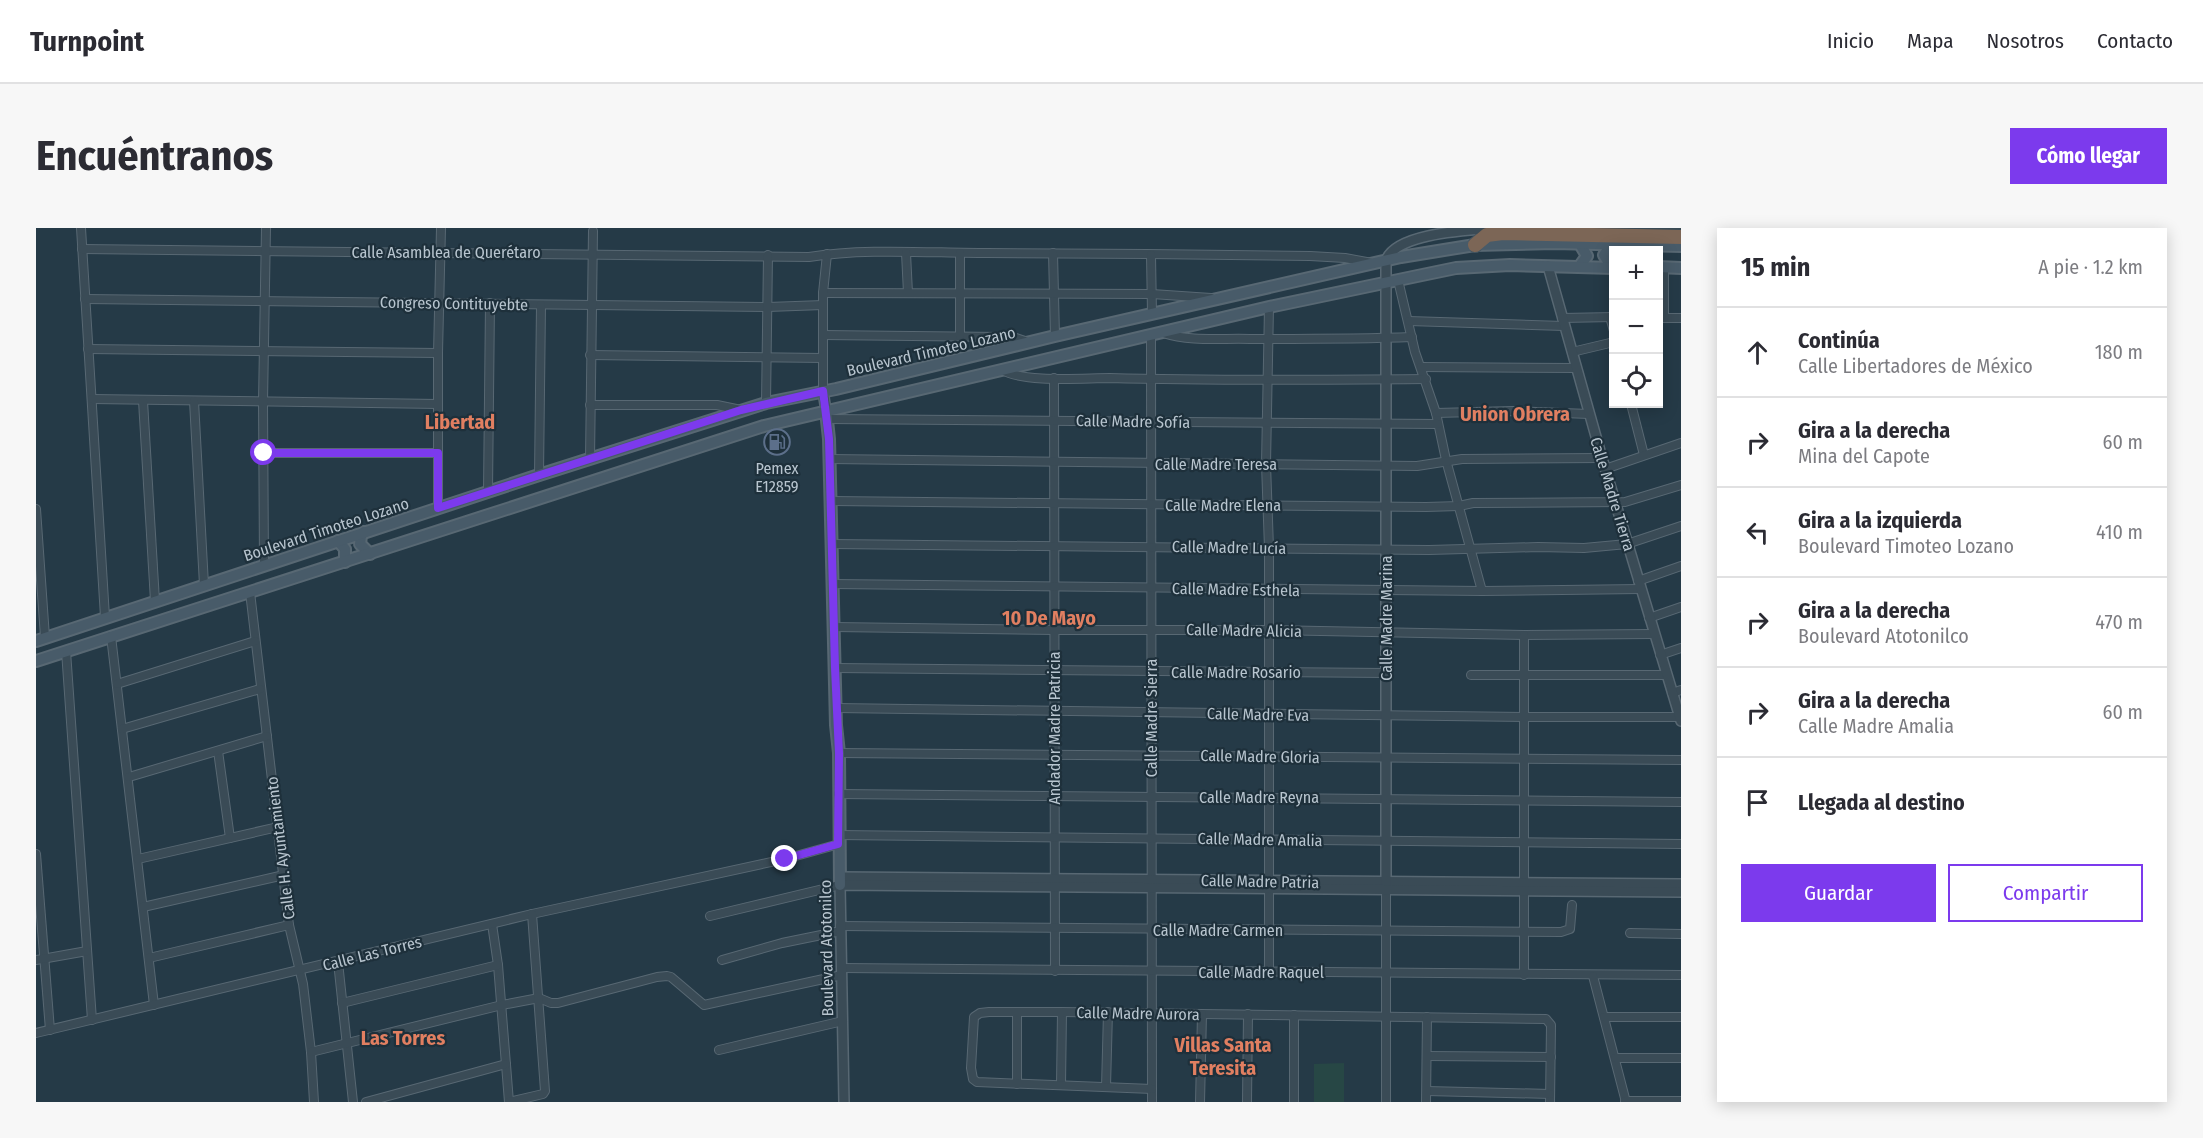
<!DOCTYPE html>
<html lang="es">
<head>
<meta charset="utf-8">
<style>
  :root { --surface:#fff; --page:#f7f7f7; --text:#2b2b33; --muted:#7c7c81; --line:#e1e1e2; --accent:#7c3aed }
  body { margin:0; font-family:"Fira Sans Condensed",sans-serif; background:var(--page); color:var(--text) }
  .controls { position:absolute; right:18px; top:18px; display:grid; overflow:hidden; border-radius:0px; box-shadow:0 3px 15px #0003 }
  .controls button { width:54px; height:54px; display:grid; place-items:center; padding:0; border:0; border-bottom:2px solid var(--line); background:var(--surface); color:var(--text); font:30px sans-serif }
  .stop { position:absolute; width:18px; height:18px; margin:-14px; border:4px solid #7c3aed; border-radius:50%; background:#fff }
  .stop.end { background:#7c3aed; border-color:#fff; box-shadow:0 2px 6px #0008 }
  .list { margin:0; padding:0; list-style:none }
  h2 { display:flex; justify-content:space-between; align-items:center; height:78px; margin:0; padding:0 24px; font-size:26px }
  h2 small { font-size:20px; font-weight:400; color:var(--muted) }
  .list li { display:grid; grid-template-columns:39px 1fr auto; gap:18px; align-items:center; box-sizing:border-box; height:90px; padding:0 24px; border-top:2px solid var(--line) }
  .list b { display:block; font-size:22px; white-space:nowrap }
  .list p { margin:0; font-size:20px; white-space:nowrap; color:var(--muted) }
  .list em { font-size:20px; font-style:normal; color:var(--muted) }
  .actions { display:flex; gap:12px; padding:18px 24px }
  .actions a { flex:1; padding:14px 0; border:2px solid var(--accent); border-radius:0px; text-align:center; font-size:21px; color:var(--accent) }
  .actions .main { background:var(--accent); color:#fff }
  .icon { flex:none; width:33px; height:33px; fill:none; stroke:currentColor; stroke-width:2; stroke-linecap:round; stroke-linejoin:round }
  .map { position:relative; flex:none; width:1645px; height:874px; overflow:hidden; border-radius:0px }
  header { display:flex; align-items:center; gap:36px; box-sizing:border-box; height:84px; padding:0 30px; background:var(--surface); border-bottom:2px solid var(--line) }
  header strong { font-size:28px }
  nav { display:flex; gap:33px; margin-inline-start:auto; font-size:21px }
  .intro { display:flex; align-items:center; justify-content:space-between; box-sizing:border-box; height:144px; padding:0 36px }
  h1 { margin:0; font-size:42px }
  .button { padding:15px 27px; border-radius:0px; background:var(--accent); color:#fff; font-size:21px; font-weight:700 }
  main { display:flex; gap:36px; padding:0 36px }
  aside { flex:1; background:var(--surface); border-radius:0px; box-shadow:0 3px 15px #0003 }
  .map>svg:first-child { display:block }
  .park { fill:#274745 }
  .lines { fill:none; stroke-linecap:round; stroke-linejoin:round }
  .minor-casing { stroke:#586873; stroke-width:10 }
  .tertiary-casing { stroke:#586873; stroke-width:12 }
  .secondary-casing { stroke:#586873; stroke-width:14 }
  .motorway-casing { stroke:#445560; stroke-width:16 }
  .minor { stroke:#3a4b56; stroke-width:8 }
  .tertiary { stroke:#3a4b56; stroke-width:9 }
  .secondary { stroke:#485b69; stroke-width:10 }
  .motorway { stroke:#7c6656; stroke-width:14 }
  .route { stroke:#7c3aed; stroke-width:8 }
  .labels { text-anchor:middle; stroke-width:4.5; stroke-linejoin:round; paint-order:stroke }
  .street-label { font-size:16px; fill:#b8c5cf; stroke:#1e303b }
  .poi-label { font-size:16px; fill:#b8c5cf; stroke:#1e303b }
  .quarter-label { font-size:20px; font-weight:bold; fill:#e17f61; stroke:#1e303b }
</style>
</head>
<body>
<header>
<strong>Turnpoint</strong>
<nav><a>Inicio</a><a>Mapa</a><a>Nosotros</a><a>Contacto</a></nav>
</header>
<div class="intro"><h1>Encuéntranos</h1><a class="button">Cómo llegar</a></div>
<main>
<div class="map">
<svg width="1645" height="874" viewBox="0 0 1645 874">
  <rect width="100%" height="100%" fill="#253a47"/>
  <path class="park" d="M1308,835V874H1278V836Z"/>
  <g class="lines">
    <g class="minor-casing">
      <g id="minor">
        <path d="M45,0L69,389"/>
        <path d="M46,21L773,29C829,20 894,25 951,25C1059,25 1166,27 1274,28L1309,30L1336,35"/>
        <path d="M870,25L872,65"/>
        <path d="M1017,25L1019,108"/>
        <path d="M1115,27L1116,86"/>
        <path d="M1362,52L1379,124L1400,185L1410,232L1446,363"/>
        <path d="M787,65L1116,66L1175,70"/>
        <path d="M49,71L732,79L787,77"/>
        <path d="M1233,79L1230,236L1233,320V743"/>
        <path d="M1574,89L1578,103"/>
        <path d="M1526,90L1578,89"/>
        <path d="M1623,90H1645"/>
        <path d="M1628,90V40"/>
        <path d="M1373,93L1528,98"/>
        <path d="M1127,105C1155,114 1186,110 1214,111C1268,111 1322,111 1376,109"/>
        <path d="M787,107L965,109L980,110L992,114"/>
        <path d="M1115,107L1116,874"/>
        <path d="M924,108V25"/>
        <path d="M52,121L402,125"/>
        <path d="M1536,124L1578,114"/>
        <path d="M554,127L787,130"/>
        <path d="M1385,139L1540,140"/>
        <path d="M966,142C989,155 1046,150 1074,150C1180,153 1285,152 1390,151"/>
        <path d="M1018,150L1019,743"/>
        <path d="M787,163V65L791,26"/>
        <path d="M56,171L402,176"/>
        <path d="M107,173L119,373"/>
        <path d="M158,173L168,357"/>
        <path d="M730,175L732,27"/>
        <path d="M1595,176L1608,227"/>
        <path d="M554,177H681L705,182"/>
        <path d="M1400,185L1477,183L1553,186"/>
        <path d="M791,191L1402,196"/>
        <path d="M228,225H402"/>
        <path d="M554,231L557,3"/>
        <path d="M793,231L1381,238L1426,231L1566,230"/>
        <path d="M1569,241L1645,215"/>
        <path d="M503,247L505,77"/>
        <path d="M452,263L454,75"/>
        <path d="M795,273L1390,279L1423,278L1437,275L1589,274L1645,257"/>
        <path d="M402,280V125L405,0"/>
        <path d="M0,281L9,409"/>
        <path d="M795,316L1393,322L1502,319L1548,320L1591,316L1645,298"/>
        <path d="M228,337L227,174L230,0"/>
        <path d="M1602,353L1645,338"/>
        <path d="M796,356L1446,363L1604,361"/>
        <path d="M214,364L253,697L267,756L275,824L278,874"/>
        <path d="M1613,390L1645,379"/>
        <path d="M798,399L1018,402H1233L1488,407L1618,406"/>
        <path d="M75,408L118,777"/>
        <path d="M30,423L56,792"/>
        <path d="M1624,427L1645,420"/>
        <path d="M799,440L1350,445"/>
        <path d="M1435,447H1630"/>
        <path d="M81,456L219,413"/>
        <path d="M1636,465L1645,462"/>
        <path d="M800,480L1488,489H1644"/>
        <path d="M86,501L224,461"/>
        <path d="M182,523L194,610"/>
        <path d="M803,525L1645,532"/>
        <path d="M93,549L231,508"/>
        <path d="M802,566L1645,574"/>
        <path d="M802,607L1645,616"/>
        <path d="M0,626L14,802"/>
        <path d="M102,631L242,599"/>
        <path d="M107,679L248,647"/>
        <path d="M674,688L804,657"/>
        <path d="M456,696L462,737L473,874"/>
        <path d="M804,698L1525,704L1534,701L1536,677"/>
        <path d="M1594,705L1645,706"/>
        <path d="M113,730L253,697"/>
        <path d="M0,732L51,723"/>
        <path d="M686,732L746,715L805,703"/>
        <path d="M302,734L317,874"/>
        <path d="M806,740L1645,747"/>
        <path d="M1488,747V407"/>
        <path d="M1557,748L1590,874"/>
        <path d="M306,775L462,737"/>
        <path d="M1568,789H1645"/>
        <path d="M0,805L496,686L749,631L803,616"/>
        <path d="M683,822L807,793"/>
        <path d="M275,824L466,777L503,770L515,775H522L621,749L631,748L635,749L668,777L806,747"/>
        <path d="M1391,828L1515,829"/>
        <path d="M1579,830H1645"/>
        <path d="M981,856V784"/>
        <path d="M1025,857L1026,784"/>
        <path d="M1070,859L1072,784"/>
        <path d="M1116,861L941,854L937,851L935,840L938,789L944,785L953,784H1026L1510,791L1515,797L1514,874"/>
        <path d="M1391,863L1514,866"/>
        <path d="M1589,873H1645"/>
        <path d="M330,874L470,836"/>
        <path d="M473,874L507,866L509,863L496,686"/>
        <path d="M1164,874L1166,786"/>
        <path d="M1211,874L1212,786"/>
        <path d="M1258,874V787"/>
        <path d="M1350,874V662"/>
        <path d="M1390,874L1391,789"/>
      </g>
    </g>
    <g class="tertiary-casing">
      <g id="tertiary">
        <path d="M1557,0L1645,2"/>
        <path d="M1512,38L1566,230L1645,493"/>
        <path d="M787,163L790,183"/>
        <path d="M804,649L1645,656"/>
        <path d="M1350,659V33C1358,5 1433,2 1459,0"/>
        <path d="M808,874L804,657L1645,664"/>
      </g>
    </g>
    <g class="secondary-casing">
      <g id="secondary">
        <path d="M1575,17L1568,27L1576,40"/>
        <path d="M1543,39L1551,28L1544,16"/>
        <path d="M1622,39L1645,40"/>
        <path d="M790,183L793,211L800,497L803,525L804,657"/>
        <path d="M328,304L325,308L324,316L334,326"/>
        <path d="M302,313L309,321V334"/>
        <path d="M0,413L503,247L730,175L800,161L1019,108L1365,29L1439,17L1518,15L1645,18"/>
        <path d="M0,433L728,198L1233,79L1391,46L1420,40L1474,37L1578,40"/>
      </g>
    </g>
    <g class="motorway-casing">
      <path id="motorway" d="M1439,17L1451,7L1467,5L1645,9"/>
    </g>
    <use href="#minor" class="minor"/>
    <use href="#tertiary" class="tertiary"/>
    <use href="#secondary" class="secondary"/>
    <use href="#motorway" class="motorway"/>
  </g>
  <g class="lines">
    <path class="route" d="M228,225H402V280L705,182L787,163L793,211L799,440L803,525L802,616L749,631"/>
  </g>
  <defs>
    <g id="fuel-ring" transform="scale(1.35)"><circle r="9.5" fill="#1e303b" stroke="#5c6f8a" stroke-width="1.5"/><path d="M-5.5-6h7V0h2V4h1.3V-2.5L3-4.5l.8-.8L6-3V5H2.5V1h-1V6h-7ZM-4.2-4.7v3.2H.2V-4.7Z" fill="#5c6f8a"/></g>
  </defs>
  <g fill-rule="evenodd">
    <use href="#fuel-ring" x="741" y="214"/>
  </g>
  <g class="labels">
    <g class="street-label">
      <text x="410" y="30">Calle Asamblea de Querétaro</text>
      <text transform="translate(418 75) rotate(1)" y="6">Congreso Contituyebte</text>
      <text transform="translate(895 123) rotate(-13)" y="6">Boulevard Timoteo Lozano</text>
      <text transform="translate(1097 193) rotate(1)" y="6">Calle Madre Sofía</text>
      <text x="1180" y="242">Calle Madre Teresa</text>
      <text transform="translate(1577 266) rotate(73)" y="6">Calle Madre Tierra</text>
      <text x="1187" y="283">Calle Madre Elena</text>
      <text transform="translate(290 301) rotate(-18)" y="6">Boulevard Timoteo Lozano</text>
      <text transform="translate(1193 319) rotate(1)" y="6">Calle Madre Lucía</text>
      <text transform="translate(1200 361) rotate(1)" y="6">Calle Madre Esthela</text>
      <text transform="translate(1350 390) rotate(-90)" y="6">Calle Madre Marina</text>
      <text transform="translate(1208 402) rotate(1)" y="6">Calle Madre Alicia</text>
      <text x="1200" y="450">Calle Madre Rosario</text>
      <text transform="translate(1222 486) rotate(1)" y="6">Calle Madre Eva</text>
      <text transform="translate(1115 490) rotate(-90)" y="6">Calle Madre Sierra</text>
      <text transform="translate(1018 500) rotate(-90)" y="6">Andador Madre Patricia</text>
      <text transform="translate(1224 528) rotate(1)" y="6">Calle Madre Gloria</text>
      <text x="1223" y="575">Calle Madre Reyna</text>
      <text transform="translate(1224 611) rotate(1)" y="6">Calle Madre Amalia</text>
      <text transform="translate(244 620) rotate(-97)" y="6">Calle H. Ayuntamiento</text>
      <text transform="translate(1224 653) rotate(1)" y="6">Calle Madre Patria</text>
      <text x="1182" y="708">Calle Madre Carmen</text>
      <text transform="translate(790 720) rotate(-91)" y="6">Boulevard Atotonilco</text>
      <text transform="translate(336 725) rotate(-14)" y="6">Calle Las Torres</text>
      <text x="1225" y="750">Calle Madre Raquel</text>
      <text transform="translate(1102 785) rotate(1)" y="6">Calle Madre Aurora</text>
    </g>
    <g class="poi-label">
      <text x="741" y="246">Pemex<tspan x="741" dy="18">E12859</tspan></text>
    </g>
    <g class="quarter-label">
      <text x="1479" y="193">Union Obrera</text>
      <text x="424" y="201">Libertad</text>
      <text x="1013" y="397">10 De Mayo</text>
      <text x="367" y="817">Las Torres</text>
      <text x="1187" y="824">Villas Santa<tspan x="1187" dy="23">Teresita</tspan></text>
    </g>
  </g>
</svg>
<div class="controls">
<button>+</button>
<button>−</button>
<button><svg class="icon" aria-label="locate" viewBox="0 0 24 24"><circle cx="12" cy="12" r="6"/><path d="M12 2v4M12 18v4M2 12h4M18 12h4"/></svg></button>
</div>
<div class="stop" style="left:228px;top:225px"></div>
<div class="stop end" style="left:749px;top:631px"></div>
</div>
<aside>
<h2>15 min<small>A pie · 1.2 km</small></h2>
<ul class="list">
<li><svg class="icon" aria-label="ahead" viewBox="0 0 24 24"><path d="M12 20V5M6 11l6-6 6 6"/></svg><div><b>Continúa</b><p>Calle Libertadores de México</p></div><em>180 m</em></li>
<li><svg class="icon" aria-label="right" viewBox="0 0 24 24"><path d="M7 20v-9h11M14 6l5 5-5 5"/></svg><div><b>Gira a la derecha</b><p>Mina del Capote</p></div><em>60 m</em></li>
<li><svg class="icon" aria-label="left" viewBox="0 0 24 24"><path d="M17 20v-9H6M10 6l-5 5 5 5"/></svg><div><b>Gira a la izquierda</b><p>Boulevard Timoteo Lozano</p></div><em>410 m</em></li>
<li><svg class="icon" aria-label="right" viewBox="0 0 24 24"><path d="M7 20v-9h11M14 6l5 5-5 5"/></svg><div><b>Gira a la derecha</b><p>Boulevard Atotonilco</p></div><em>470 m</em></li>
<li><svg class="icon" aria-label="right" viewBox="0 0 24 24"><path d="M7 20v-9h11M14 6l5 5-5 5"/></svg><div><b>Gira a la derecha</b><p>Calle Madre Amalia</p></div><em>60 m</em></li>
<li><svg class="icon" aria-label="arrive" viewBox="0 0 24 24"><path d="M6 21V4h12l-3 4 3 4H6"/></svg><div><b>Llegada al destino</b></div></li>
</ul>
<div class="actions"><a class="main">Guardar</a><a>Compartir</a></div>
</aside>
</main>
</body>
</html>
